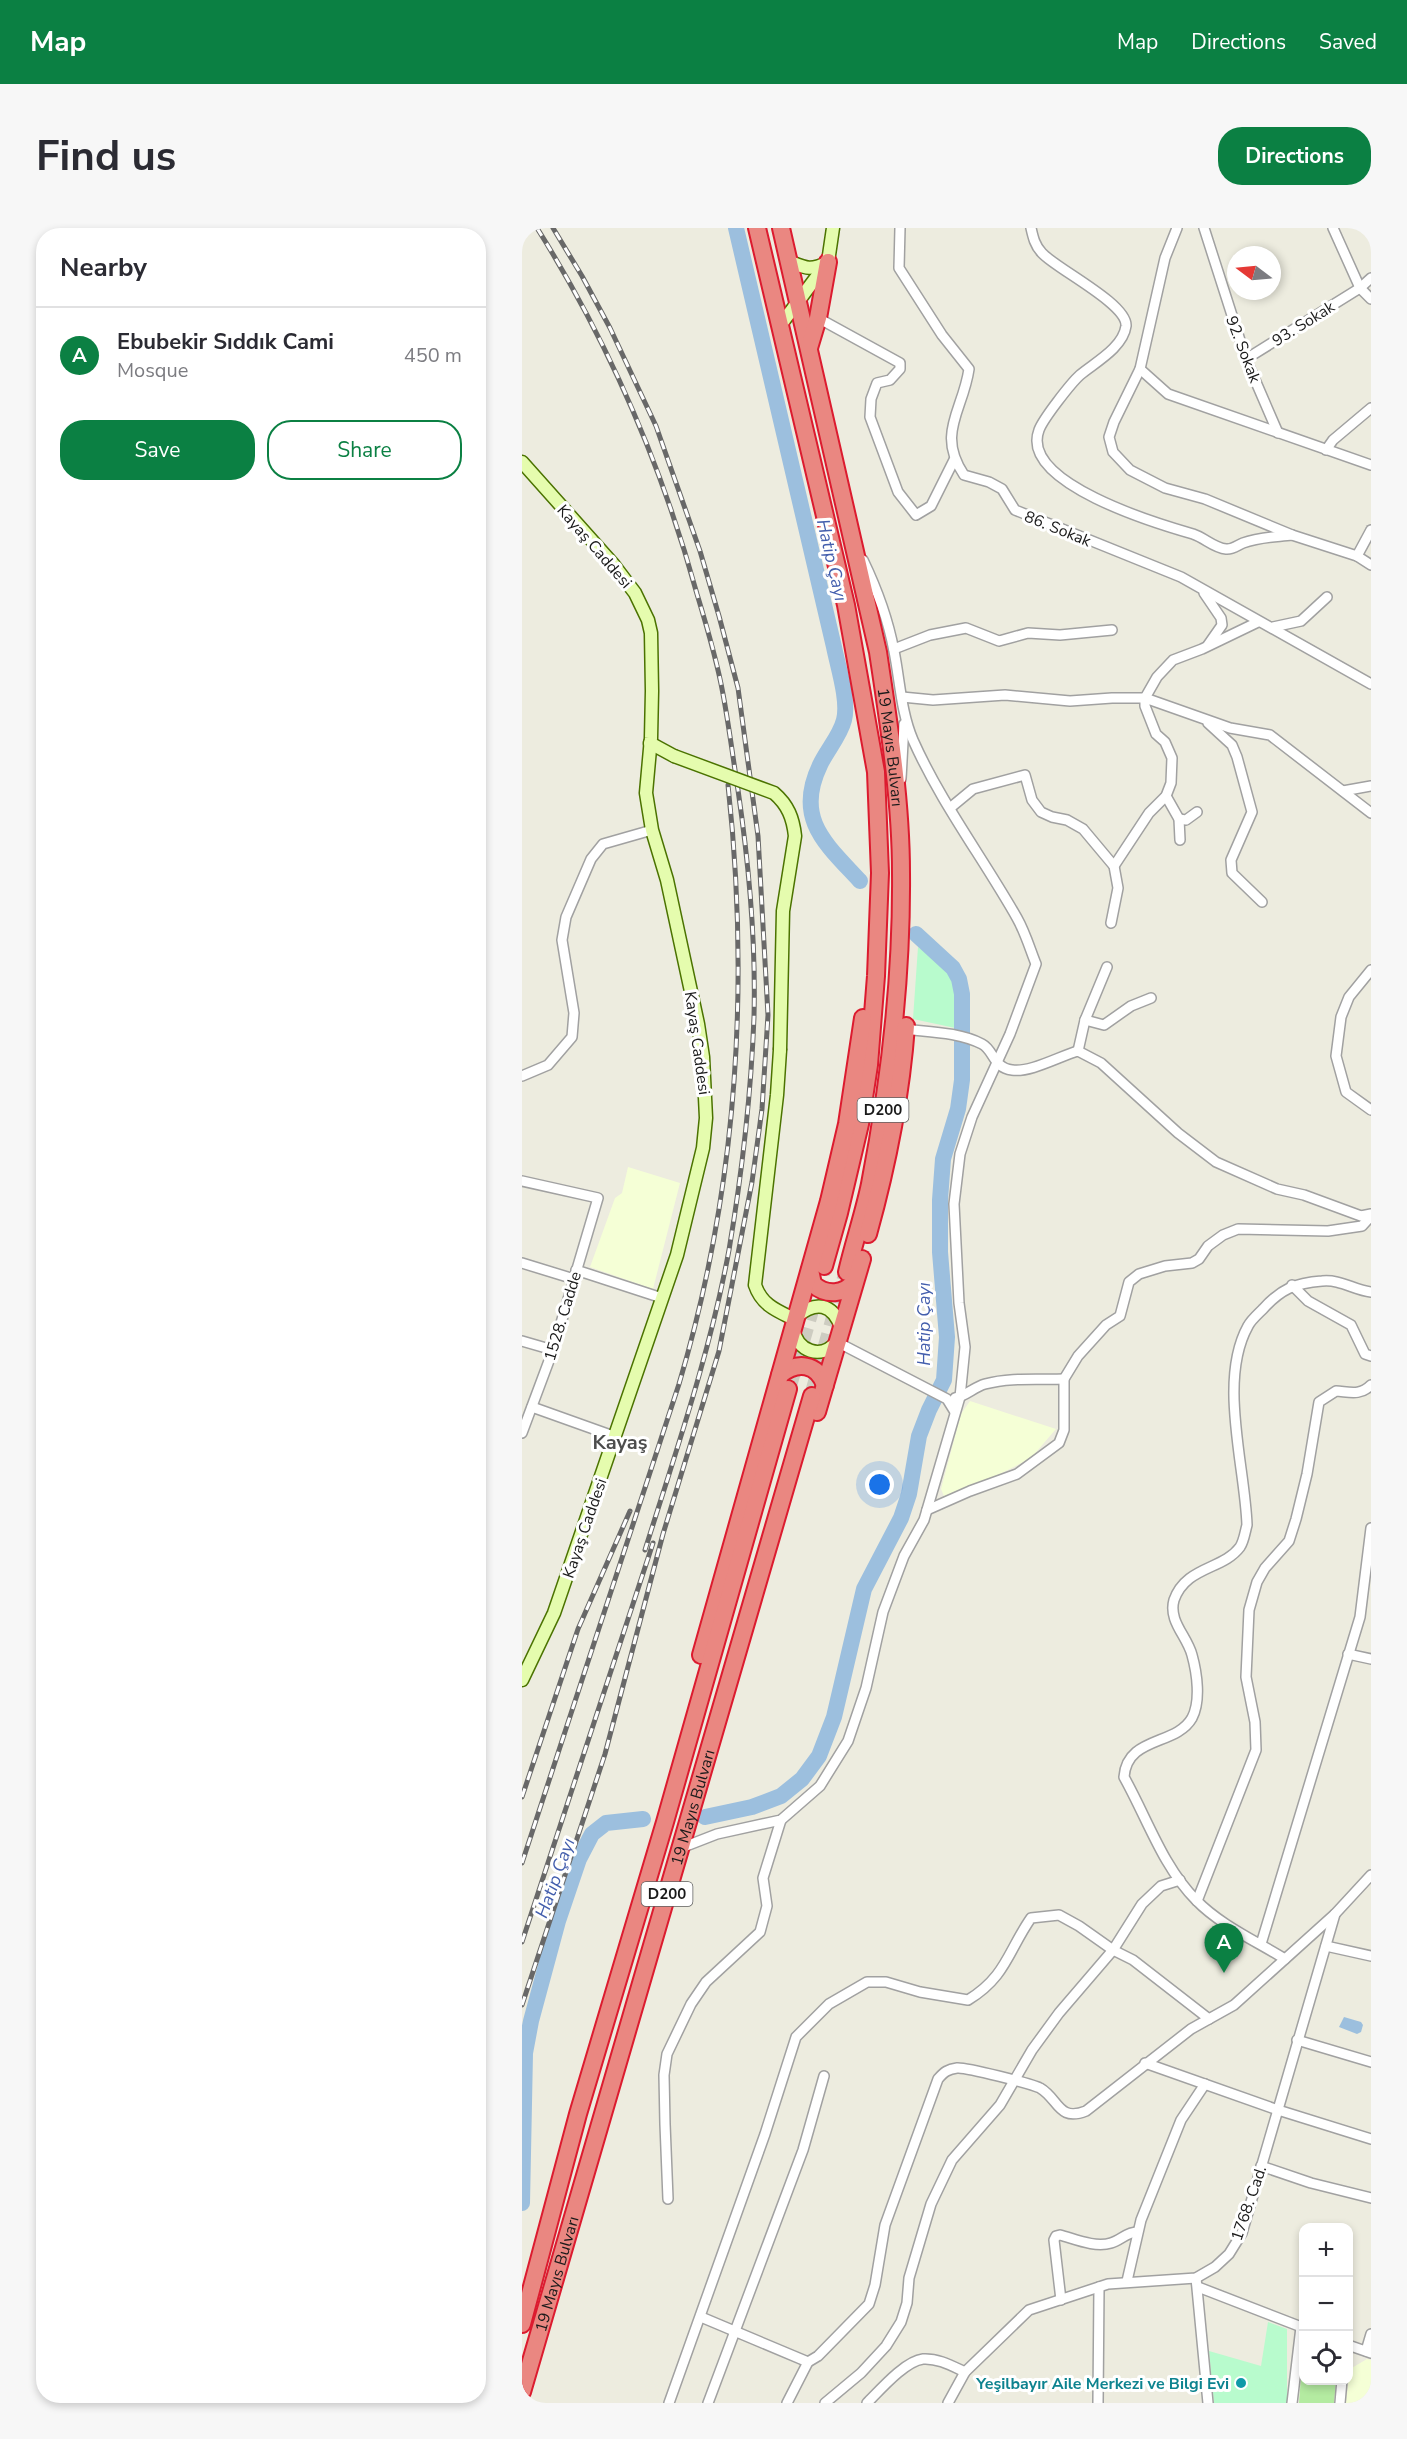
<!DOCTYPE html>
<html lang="en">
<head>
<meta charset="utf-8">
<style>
  :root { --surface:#fff; --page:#f7f7f7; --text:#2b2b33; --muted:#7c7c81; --line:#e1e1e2; --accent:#0b8043 }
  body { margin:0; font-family:"Nunito Sans",sans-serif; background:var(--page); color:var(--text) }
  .controls { position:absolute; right:18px; bottom:18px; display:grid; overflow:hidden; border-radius:12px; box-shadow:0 3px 9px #0003 }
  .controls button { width:54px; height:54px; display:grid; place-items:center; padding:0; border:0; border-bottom:2px solid var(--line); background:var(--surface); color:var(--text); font:30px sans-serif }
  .compass { position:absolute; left:705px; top:18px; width:54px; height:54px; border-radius:50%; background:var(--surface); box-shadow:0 3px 9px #0003; rotate:286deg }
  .you { position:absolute; left:358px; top:1257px; width:21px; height:21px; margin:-15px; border:4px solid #fff; border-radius:50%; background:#1a73e8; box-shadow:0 0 0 9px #1a73e833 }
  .badge { display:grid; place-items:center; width:39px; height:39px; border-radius:50%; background:var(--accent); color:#fff; font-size:20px; font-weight:700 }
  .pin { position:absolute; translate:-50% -50px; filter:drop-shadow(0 2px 3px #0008) }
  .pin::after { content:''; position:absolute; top:32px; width:21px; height:18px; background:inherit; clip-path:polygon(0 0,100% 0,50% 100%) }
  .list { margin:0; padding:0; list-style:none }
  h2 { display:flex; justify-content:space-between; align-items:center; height:78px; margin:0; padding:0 24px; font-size:26px }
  h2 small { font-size:20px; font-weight:400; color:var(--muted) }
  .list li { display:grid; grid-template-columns:39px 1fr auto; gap:18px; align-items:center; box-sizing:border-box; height:96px; padding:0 24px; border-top:2px solid var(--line) }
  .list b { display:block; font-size:22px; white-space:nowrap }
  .list p { margin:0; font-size:20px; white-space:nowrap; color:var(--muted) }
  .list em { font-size:20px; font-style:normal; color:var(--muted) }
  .actions { display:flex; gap:12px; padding:18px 24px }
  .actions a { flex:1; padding:14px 0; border:2px solid var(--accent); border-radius:24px; text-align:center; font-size:21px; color:var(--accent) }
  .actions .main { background:var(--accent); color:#fff }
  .icon { flex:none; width:33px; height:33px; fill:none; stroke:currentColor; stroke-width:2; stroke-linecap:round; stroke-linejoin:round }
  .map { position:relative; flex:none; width:849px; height:2175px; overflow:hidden; border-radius:24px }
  header { display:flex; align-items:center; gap:36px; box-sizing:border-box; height:84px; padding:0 30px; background:var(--accent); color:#fff }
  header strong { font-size:28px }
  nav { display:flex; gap:33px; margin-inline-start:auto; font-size:21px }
  .intro { display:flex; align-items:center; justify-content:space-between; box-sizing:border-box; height:144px; padding:0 36px }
  h1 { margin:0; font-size:42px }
  .button { padding:15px 27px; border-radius:24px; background:var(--accent); color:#fff; font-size:21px; font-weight:700 }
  main { display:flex; gap:36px; padding:0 36px }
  aside { flex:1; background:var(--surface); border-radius:24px; box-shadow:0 3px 9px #0003 }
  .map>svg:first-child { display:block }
  .education { fill:#f5ffd6 }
  .grass { fill:#b4eba1 }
  .park { fill:#b8fbcd }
  .water { fill:#9cbfde }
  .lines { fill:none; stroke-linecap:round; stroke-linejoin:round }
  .river { stroke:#9cbfde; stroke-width:16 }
  .highway-tunnel { stroke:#cdccc1; stroke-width:16; stroke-dasharray:16 8; stroke-linecap:butt }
  .street-casing { stroke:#a1a1a1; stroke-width:12 }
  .secondary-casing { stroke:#4b7300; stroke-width:15 }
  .highway-casing { stroke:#dc1b2f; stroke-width:20 }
  .street { stroke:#fff; stroke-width:9 }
  .secondary { stroke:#e5fcae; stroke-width:12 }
  .highway { stroke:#ea8781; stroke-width:16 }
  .rail-casing { stroke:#686868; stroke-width:5 }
  .rail { stroke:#fff; stroke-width:3; stroke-dasharray:9; stroke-linecap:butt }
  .secondary-bridge-casing { stroke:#4b7300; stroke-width:15; stroke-linecap:butt }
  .secondary-bridge { stroke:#e5fcae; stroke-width:12 }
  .culture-dot { fill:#0f9aa8; stroke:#fff; stroke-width:2 }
  .labels { text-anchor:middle; stroke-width:6; stroke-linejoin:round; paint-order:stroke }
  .shield { fill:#fff; stroke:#5f5f5f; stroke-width:1.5 }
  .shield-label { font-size:15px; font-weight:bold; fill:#1a1a1a }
  .street-label { font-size:16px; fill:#1a1a1a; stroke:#fff }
  .culture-label { font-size:16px; font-weight:bold; fill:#0d838f; stroke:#fff; text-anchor:end }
  .water-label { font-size:18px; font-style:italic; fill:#445fad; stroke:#fff }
  .quarter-label { font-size:20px; font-weight:bold; fill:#4d4d4d; stroke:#fff }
</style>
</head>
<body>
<header>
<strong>Map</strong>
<nav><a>Map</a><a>Directions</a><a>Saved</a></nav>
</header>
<div class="intro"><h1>Find us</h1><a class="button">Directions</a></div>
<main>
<aside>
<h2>Nearby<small></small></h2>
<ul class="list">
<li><span class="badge">A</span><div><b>Ebubekir Sıddık Cami</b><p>Mosque</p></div><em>450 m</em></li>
</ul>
<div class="actions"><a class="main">Save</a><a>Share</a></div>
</aside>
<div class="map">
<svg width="849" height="2175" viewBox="0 0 849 2175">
  <rect width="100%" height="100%" fill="#edecdf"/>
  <g class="education">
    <path d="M106,939L158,955L131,1061L68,1039L93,970L100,965Z"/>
    <path d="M448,1173L534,1201L509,1230L474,1248L422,1268L419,1261L439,1186Z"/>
    <path d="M845,2131L849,2132V2175H824L828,2141Z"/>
  </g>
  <path class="grass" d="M781,2122L782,2152L814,2153L812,2175H777Z"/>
  <g class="park">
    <path d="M396,719C437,750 437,749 438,801L391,791Z"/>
    <path d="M746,2094L765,2101V2175H692L687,2123L739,2138Z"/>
  </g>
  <path class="water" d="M822,1789L839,1794L841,1797L839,1804L835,1806L817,1799Z"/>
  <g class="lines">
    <g class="river">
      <path d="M214,0L312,419C316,439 327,473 322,492C318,508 305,522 298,537C272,591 304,616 338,653"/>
      <path d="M183,1589L230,1579L259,1568L280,1551L297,1528L312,1489L342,1361L379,1290L387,1266L397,1208L407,1182L422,1152L425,1109L418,1024V972L421,931L436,881L440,852V766L437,751L431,740L394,706"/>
      <path d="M0,1975L3,1825L9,1793L36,1693L57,1631L70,1606L84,1595L121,1591"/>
    </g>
    <g class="highway-tunnel">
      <path d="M266,1161L302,1038"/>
      <path d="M290,1168L323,1050"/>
    </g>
    <g class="street-casing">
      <g id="street">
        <path d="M378,0L377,40L420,107L447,141C441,183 414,205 442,247L467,254L480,261L493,282L659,349L849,456"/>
        <path d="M509,0C511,9 513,18 520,25C533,40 606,76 604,98C601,120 572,135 558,147C549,155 521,191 517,202C497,255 636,296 671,306C683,310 692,320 704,321C710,322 716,317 721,315C737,309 753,309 770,307"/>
        <path d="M655,0L643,30L618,141L592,194L587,209L591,224L608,242L643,260L683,271L770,307L835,328L849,337"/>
        <path d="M682,0L724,131L756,205"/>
        <path d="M811,0L838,60L849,71"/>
        <path d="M296,90L378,135V141L368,152L355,155L349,171L348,189L376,264L394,287L409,278L432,232"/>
        <path d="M724,131L838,60L849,50"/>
        <path d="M618,141L646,166L849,237"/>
        <path d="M804,222L811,212L849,180"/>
        <path d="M835,328L849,302"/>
        <path d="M682,365L699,390L700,397L686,417"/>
        <path d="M751,399L779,393L805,369"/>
        <path d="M372,421L408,407L444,400L477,413L506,405L538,407L590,402"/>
        <path d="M380,469L411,472L483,467L548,473L590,470H623L708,500L748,507L849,585"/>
        <path d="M686,495L710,517L715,529L730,584L709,632L710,645L740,674"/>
        <path d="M379,551L382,496"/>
        <path d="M821,563L849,558"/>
        <path d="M644,568L657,591L658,612"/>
        <path d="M428,580L451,561L503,547L510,572L519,584L530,589L545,592L561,601L592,638L596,660L589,695"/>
        <path d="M657,591L664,592L675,584"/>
        <path d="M592,638L627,585L644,568L649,555L650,530L643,514L634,506L623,478V470L635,449L651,432L680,421L736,394"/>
        <path d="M849,742L827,769L819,789L814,828L824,864L849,882"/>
        <path d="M563,792L582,797L609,778L629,770"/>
        <path d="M382,801C407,804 437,804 460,816C472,822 471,840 490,842C508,845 538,828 556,823L579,835L656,905L694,934L755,961L782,967L839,988L849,986"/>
        <path d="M556,823L563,792L585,739"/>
        <path d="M0,848L26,837L50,809L52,785L40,712L44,689L69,631L81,616L130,602"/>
        <path d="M0,953L76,970L31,1122L0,1205"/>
        <path d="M0,1035L52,1051"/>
        <path d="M54,1042L140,1070"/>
        <path d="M770,1057L786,1073L829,1097L843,1126L849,1128"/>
        <path d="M0,1113L31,1122"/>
        <path d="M315,1114L425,1171L433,1184"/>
        <path d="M433,1170C444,1168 452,1159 463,1156C489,1149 516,1152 542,1151"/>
        <path d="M10,1179L94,1209"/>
        <path d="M405,1282L448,1263L495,1246L537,1215L542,1202V1151L556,1128L584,1097L598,1088L607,1054L617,1046L643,1038L670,1035L677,1031L686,1018L701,1007L716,1001L806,1003L840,998L849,988"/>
        <path d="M826,1426L849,1431"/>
        <path d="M159,1620L195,1606L259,1592L298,1558L326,1513L344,1460L361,1384L382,1328L402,1292L438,1169L443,1119L437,1075L432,976L438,926L450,889L488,806L514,736C508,721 503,704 495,690C461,630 419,575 391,512C379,484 378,453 372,423C366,391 355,361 341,332"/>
        <path d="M675,1673L734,1522L733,1494L724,1449L727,1382L735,1354L743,1340L767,1313L774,1291L785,1246L797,1174L814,1163C828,1164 838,1168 849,1157"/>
        <path d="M739,1716L838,1389L849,1300"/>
        <path d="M804,1718L849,1728"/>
        <path d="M763,1731C734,1713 698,1697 674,1672C641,1639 625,1590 602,1549C605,1508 654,1518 670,1490C679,1473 675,1445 670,1427C665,1408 646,1393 652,1372C664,1338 701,1342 718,1319C722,1313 723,1304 725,1297C723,1238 696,1152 726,1098C729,1092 736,1086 741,1081C759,1061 773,1055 800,1053C818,1051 832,1062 849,1064"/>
        <path d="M775,1812L849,1834"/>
        <path d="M623,1835L756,1882L849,1911"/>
        <path d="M739,1938L789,1955L849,1970"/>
        <path d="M146,1971L143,1896L142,1847L145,1826L169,1776L184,1754L238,1704L245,1678L241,1650L259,1592"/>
        <path d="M674,2050L686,2175"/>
        <path d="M605,2053L619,1992L659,1892L683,1856"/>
        <path d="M676,2059L782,2100"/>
        <path d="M539,2072L532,2012L534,2008L538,2007C553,2011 573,2020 589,2015C599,2012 605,2004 615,2004"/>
        <path d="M179,2089L286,2134"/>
        <path d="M826,2117L849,2125"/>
        <path d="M844,2123L849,2106"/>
        <path d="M147,2175L243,1906L274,1809L307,1776L345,1754H364L398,1764L446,1772C484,1749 486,1723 509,1690L537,1687L557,1698L591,1722L611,1732L687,1791"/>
        <path d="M186,2175L281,1922L302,1848"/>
        <path d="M265,2175L286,2134L296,2128L347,2076L353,2057L363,1997L416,1851C422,1844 426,1841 435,1840C444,1839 510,1856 518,1860C537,1871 536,1894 564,1883L669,1801L712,1777L813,1686"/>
        <path d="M303,2175L339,2145L364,2118L379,2094L385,2075L387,2050L409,1976L430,1932L478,1877L510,1822L537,1785L591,1722L620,1676L639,1658L658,1652"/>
        <path d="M345,2175C358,2162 383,2133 401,2131C416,2130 430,2138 443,2144"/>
        <path d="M426,2175L443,2144L507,2082L586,2056L674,2050L693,2039L707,2026L720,2005L813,1686L849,1647"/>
        <path d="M576,2175L577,2059"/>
        <path d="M770,2175L779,2099"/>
        <path d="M818,2175L820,2152"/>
      </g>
    </g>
    <g class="secondary-casing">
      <g id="secondary">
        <path d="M266,33C284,40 287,43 305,35"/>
        <path d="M306,34L311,0"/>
        <path d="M257,99L305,35"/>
        <path d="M0,234L91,336L113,365L126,392L129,405L130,463L129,510L124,565L130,602L145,652L176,796L181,829L184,890L181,920L155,1027L32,1385L0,1452"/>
        <path d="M128,515L152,528"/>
        <path d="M258,822L255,867L233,1057C240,1078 256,1083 274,1092"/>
        <path d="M275,1088C294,1073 310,1075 319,1099"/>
        <path d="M271,1100C275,1124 299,1132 315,1114"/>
      </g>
    </g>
    <g class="highway-casing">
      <g id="highway">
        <path d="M235,0L324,377L354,544L358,645L354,748L347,837L338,896L317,985L302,1038"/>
        <path id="s1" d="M259,0L356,424C367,497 379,572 379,645C380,750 368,853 348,956C342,985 332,1014 325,1044"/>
        <path d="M287,120L296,90L306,34"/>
        <path d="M346,1006C365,938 379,868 384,798"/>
        <path d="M288,1042L291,1056C304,1068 322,1067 333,1053"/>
        <path d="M258,1147C275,1133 295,1135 303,1157"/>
        <path d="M295,1184L340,1031"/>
        <path d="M179,1427L307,973L325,896L341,790"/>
        <path d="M0,2096L56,1886L143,1594L266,1161"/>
        <path id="s2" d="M0,2164L290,1168"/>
      </g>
    </g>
    <use href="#street" class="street"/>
    <use href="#secondary" class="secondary"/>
    <use href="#highway" class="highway"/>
    <g class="rail-casing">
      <g id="rail">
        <path d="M15,0C87,115 139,235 175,366C185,399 195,432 201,466C207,498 211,530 216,562C227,637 234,713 232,789C229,867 220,945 207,1022C188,1125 154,1223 123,1322"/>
        <path d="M0,1569L56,1401L108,1283"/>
        <path d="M0,1635L157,1156C215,961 228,759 206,557"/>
        <path d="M0,1714L131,1315"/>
        <path d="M0,1777L83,1526L141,1306L197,1123L230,954L240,881L246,787L236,608L216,460L197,388L178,323L134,198L88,100L60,48L31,0"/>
      </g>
    </g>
    <use href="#rail" class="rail"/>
    <g class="secondary-bridge-casing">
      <path id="secondary-bridge" d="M152,528L252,565C266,577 271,590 273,608L261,683L258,822"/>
    </g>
    <use href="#secondary-bridge" class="secondary-bridge"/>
  </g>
  <circle class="culture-dot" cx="719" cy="2155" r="6"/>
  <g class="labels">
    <g class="shield">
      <rect x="335.5" y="870" width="51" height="24" rx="4.5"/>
      <rect x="119.5" y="1654" width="51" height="24" rx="4.5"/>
    </g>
    <g class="shield-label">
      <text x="361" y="887">D200</text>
      <text x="145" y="1671">D200</text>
    </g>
    <g class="street-label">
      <text transform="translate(781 95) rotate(-32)" y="6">93. Sokak</text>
      <text transform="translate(722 121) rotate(69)" y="6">92. Sokak</text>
      <text transform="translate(536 300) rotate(22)" y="6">86. Sokak</text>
      <text transform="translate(73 318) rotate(49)" y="6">Kayaş Caddesi</text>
      <text dy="6" stroke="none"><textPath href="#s1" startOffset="531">19 Mayıs Bulvarı</textPath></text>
      <text transform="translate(176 815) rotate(82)" y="6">Kayaş Caddesi</text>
      <text transform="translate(40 1088) rotate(-73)" y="6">1528. Cadde</text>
      <text transform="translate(62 1300) rotate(-71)" y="6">Kayaş Caddesi</text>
      <text dy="6" stroke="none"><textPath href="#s2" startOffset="609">19 Mayıs Bulvarı</textPath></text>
      <text transform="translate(726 1975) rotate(-71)" y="6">1768. Cad.</text>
      <text dy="6" stroke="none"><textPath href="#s2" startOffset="123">19 Mayıs Bulvarı</textPath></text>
    </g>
    <g class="culture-label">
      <text x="707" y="2161">Yeşilbayır Aile Merkezi ve Bilgi Evi</text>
    </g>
    <g class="water-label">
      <text transform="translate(310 332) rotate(77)" y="6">Hatip Çayı</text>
      <text transform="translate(402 1096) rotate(-90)" y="6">Hatip Çayı</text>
      <text transform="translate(33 1650) rotate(-70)" y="6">Hatip Çayı</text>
    </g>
    <g class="quarter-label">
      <text x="98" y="1221">Kayaş</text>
    </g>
  </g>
</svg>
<div class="controls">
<button>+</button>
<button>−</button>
<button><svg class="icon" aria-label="locate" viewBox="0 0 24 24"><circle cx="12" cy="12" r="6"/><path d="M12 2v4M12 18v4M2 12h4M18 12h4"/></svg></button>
</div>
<svg class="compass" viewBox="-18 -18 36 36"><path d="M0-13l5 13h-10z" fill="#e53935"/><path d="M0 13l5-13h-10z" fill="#7c7c81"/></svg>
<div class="you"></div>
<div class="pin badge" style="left:702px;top:1745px">A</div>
</div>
</main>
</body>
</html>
